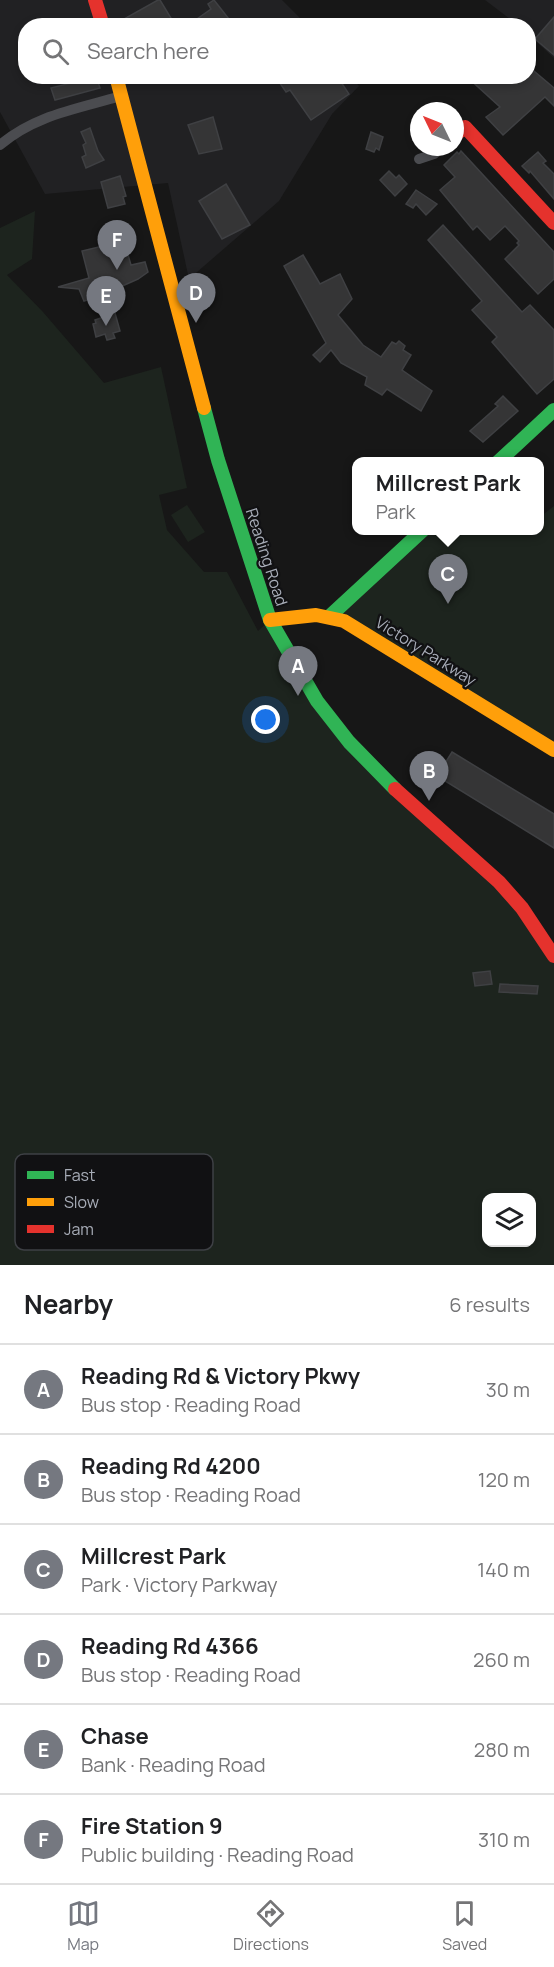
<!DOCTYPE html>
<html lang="en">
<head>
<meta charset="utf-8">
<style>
  :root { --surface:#fff; --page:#f6f6f6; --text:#202124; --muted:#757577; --line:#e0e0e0; --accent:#757880 }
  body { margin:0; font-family:Manrope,sans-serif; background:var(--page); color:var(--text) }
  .controls { position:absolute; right:18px; bottom:18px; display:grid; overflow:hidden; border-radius:12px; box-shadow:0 3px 9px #0003 }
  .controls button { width:54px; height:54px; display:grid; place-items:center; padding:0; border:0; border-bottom:2px solid var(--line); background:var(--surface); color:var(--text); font:30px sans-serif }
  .compass { position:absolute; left:410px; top:102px; width:54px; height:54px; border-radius:50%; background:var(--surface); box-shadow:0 3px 9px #0003; rotate:313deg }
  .you { position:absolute; left:266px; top:720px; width:21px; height:21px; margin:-15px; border:4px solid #fff; border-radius:50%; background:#1a73e8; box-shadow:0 0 0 9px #1a73e833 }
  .badge { display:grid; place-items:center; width:39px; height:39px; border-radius:50%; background:var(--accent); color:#fff; font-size:20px; font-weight:700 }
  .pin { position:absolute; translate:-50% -50px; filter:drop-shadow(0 2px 3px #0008) }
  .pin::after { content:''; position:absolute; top:32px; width:21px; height:18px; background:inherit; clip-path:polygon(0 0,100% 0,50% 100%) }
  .popup { position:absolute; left:352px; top:457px; width:192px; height:78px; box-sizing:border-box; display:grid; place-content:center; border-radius:12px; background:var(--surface); filter:drop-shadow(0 2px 4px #0005); font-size:20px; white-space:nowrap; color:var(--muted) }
  .popup b { font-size:22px; color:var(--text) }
  .popup::after { content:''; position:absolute; left:50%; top:100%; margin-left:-12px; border:12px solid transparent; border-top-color:var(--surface) }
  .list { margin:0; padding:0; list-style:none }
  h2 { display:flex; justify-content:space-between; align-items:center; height:78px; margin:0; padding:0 24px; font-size:26px }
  h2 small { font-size:20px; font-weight:400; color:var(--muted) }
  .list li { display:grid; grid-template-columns:39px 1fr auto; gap:18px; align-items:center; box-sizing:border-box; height:90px; padding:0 24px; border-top:2px solid var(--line) }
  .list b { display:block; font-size:22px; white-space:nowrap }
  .list p { margin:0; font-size:20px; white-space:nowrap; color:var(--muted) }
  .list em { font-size:20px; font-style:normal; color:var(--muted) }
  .icon { flex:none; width:33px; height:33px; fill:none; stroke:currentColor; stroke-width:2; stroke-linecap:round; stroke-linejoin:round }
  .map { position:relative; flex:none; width:554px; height:1265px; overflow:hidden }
  .search { position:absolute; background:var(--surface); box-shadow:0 3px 9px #0003; left:18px; right:18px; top:18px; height:66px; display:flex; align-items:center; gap:15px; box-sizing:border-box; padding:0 21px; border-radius:24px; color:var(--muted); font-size:22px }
  .sheet { height:618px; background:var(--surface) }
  nav { display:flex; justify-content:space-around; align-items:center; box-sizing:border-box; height:84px; border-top:2px solid var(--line); background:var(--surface); font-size:16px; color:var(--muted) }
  nav a { display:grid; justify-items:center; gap:3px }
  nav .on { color:var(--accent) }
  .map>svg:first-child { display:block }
  .built { fill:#212123 }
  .green { fill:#1d241e; fill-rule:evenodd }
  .building { fill:#353536; stroke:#3f4043; stroke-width:1.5 }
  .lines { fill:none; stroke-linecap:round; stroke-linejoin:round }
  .street { stroke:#4b4c50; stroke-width:10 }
  .fast { stroke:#30b455; stroke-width:14 }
  .slow { stroke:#ff9f0a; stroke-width:14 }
  .jam { stroke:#e5322d; stroke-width:14 }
  .labels { text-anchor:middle; stroke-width:4.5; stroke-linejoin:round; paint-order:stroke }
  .street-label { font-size:16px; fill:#a8adb8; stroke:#111113 }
  .key { fill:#111113; stroke:#3e4045; stroke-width:1.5 }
  .key-label { font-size:16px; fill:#a8adb8 }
</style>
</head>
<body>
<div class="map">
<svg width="554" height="1265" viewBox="0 0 554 1265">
  <rect width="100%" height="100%" fill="#171717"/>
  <g class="built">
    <path d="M0,0H282L307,25L26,26V76H350L359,86L332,114L279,201L189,279L168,183L45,194L0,112Z"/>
    <path d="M485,0H554V58L529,35L528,26L518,25Z"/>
  </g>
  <g class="green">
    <path d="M35,211L32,259L7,275L43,312L104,383L161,367L187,488L159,495L167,530L204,572H227L258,631L270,620L317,701L472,856L554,956V1265H0V228ZM486,1198H532V1242H486Z"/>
    <path d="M187,505L205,532L188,542L171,515Z"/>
    <path d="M554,506V750L331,615L423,531L540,530V517Z"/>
  </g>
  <g class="building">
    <path d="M158,0H160L174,23L170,26H128L124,19Z"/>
    <path d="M214,0L229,19L220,26H187L211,9L208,4Z"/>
    <path d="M554,17V55L535,39Z"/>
    <path d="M528,66L554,88V106L545,97L503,135L486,117L500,107L466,76H528Z"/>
    <path d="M82,76H96L100,88L55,100L51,88L83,80Z"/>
    <path d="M275,76H337L349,94L311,120L290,90L286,92Z"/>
    <path d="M213,117L222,149L199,154L188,125Z"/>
    <path d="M90,128L98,151L104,160L86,168L82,157L86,155L83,145L86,143L81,132Z"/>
    <path d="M371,132L383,137L379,150L376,148L374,152L366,149Z"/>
    <path d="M461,151L554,252V279L538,294L505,259L519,245L517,243L519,241L505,226L490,240L477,226L473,230L440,190L455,177L444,165L457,152L459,154Z"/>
    <path d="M538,152L546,161L543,163L554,174V199L530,171L529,173L522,166Z"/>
    <path d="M389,171L396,178L399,175L407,184L395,196L380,180Z"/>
    <path d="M120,176L126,196L123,197L125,204L108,208L101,182Z"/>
    <path d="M226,184L250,225L222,239L199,201Z"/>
    <path d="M416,190L437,204L426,215L416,204L413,208L406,204Z"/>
    <path d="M443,225L522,312L530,305L554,330V379L537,394L492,342L497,337L472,310L482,301L428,240Z"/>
    <path d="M124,241L131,265L145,262L148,272L138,279L111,291V293L84,301L79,289L58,287L89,278L82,251Z"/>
    <path d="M303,255L320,284L340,274L352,299L338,315L363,345L381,357L392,342L396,344L399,341L405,346L403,350L411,355L402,370L432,391L421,411L387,389L382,395L365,385L367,377L341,363L331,350L320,362L313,355L326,343L284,266Z"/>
    <path d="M115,313L120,331L113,333L115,338L107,340L105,334L96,337L93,324L96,323L95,320Z"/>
    <path d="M503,396L518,411L483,442L470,431L498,406L495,404Z"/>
    <path d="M452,752L554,814V848L437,776Z"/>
    <path d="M490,971L492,984L475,986L473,973Z"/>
    <path d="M500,984L538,986L537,994L499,992Z"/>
  </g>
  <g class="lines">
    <g class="street">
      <path d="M0,145C35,115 77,109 121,96"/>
      <path d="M419,159L434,154L443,147"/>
    </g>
    <g class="fast">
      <path d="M204,408L218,460L270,620L317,701L349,742L395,789"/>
      <path d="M498,462L554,410"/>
      <path d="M331,615L423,530"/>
    </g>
    <g class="slow">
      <path d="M116,76L204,408"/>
      <path d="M270,620L316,615L344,621L554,750"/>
    </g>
    <g class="jam">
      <path d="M95,0L103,26"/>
      <path d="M455,135L465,127L554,223"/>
      <path d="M395,789L499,882L522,908L554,956"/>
    </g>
  </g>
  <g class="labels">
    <g class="street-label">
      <text transform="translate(267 557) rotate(72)" y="6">Reading Road</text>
      <text transform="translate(426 651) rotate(32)" y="6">Victory Parkway</text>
    </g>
  </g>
  <rect x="15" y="1154" width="198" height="96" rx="9" class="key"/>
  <rect x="27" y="1171" width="27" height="8" fill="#30b455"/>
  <rect x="27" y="1198" width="27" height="8" fill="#ff9f0a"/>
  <rect x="27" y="1225" width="27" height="8" fill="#e5322d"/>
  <g class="key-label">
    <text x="64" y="1181">Fast</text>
    <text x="64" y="1208">Slow</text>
    <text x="64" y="1235">Jam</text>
  </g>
</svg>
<div class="controls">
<button><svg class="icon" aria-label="layers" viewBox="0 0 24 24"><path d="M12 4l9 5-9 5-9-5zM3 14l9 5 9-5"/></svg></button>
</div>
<svg class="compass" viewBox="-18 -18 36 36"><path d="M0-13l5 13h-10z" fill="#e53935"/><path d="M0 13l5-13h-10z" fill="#757577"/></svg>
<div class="you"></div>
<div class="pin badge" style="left:298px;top:696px">A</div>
<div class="pin badge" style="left:429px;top:801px">B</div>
<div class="pin badge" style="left:448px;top:604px">C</div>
<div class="popup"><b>Millcrest Park</b>Park</div>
<div class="pin badge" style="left:196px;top:323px">D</div>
<div class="pin badge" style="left:106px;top:326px">E</div>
<div class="pin badge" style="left:117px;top:270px">F</div>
<div class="search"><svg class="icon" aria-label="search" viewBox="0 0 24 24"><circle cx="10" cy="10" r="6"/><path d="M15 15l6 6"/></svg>Search here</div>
</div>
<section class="sheet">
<h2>Nearby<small>6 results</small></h2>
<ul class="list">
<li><span class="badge">A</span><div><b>Reading Rd &amp; Victory Pkwy</b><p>Bus stop · Reading Road</p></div><em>30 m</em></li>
<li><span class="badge">B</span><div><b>Reading Rd 4200</b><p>Bus stop · Reading Road</p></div><em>120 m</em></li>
<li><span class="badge">C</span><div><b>Millcrest Park</b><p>Park · Victory Parkway</p></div><em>140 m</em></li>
<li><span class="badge">D</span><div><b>Reading Rd 4366</b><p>Bus stop · Reading Road</p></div><em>260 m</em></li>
<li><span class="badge">E</span><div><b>Chase</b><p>Bank · Reading Road</p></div><em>280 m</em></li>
<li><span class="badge">F</span><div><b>Fire Station 9</b><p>Public building · Reading Road</p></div><em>310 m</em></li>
</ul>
</section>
<nav>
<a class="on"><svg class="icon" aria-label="map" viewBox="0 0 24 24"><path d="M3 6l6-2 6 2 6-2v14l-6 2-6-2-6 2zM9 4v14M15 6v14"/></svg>Map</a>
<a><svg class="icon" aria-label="directions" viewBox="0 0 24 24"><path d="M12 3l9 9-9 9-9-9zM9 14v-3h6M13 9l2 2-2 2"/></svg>Directions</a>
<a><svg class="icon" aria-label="saved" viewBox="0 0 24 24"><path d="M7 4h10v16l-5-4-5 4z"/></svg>Saved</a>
</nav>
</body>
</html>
